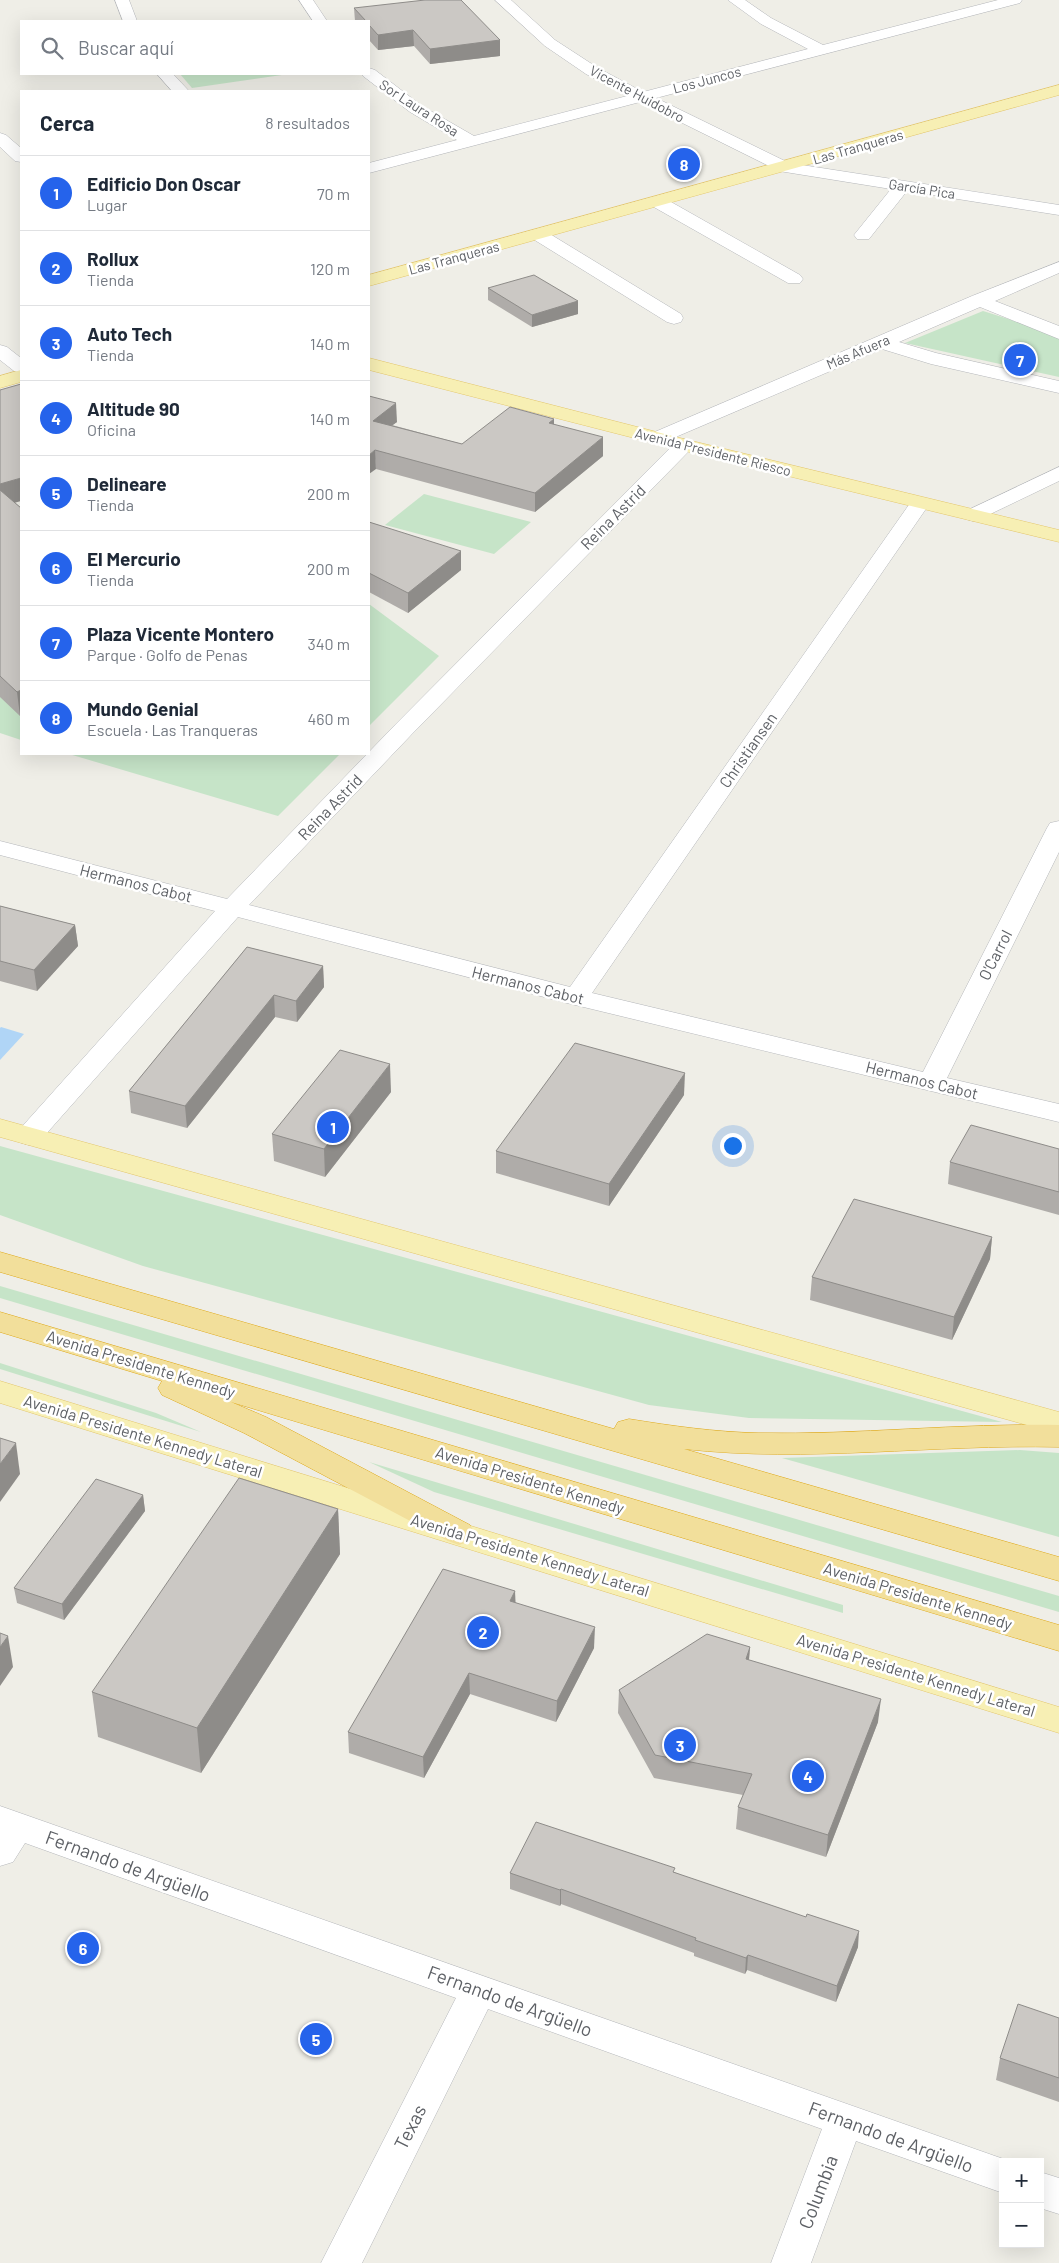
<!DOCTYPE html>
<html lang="es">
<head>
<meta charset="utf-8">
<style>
  :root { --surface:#fff; --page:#f2f2f3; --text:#1f2937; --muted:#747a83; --line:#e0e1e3; --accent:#2563eb }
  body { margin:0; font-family:Barlow,sans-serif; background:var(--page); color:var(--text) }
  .controls { position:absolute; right:15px; bottom:15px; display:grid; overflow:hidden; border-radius:0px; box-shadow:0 5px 20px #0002 }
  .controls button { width:45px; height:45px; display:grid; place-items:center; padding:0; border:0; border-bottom:1px solid var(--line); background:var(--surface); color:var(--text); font:25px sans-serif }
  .you { position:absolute; left:732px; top:1145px; width:18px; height:18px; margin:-12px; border:4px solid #fff; border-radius:50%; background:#1a73e8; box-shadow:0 0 0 8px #1a73e833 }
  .badge { display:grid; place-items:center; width:32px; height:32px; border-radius:50%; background:var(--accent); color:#fff; font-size:16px; font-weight:700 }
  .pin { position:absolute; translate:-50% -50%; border:2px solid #fff; box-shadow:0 1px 5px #0006 }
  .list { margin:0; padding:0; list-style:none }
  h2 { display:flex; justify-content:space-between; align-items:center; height:65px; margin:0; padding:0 20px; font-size:21px }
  h2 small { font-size:16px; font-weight:400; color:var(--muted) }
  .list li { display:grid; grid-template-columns:32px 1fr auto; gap:15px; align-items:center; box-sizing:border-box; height:75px; padding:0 20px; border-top:1px solid var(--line) }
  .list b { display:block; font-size:19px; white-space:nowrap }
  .list p { margin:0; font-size:16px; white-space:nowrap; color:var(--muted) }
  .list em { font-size:16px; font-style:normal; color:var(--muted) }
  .icon { flex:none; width:28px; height:28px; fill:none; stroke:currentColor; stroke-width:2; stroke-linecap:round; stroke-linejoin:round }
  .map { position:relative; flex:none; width:1059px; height:2263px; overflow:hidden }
  .search { position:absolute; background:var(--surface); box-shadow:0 5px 20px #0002; left:20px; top:20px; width:350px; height:55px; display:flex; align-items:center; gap:12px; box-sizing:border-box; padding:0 18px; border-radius:0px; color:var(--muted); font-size:19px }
  .panel { position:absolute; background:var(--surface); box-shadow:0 5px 20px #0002; left:20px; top:90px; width:350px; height:665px; border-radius:0px }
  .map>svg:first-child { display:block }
  .green { fill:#c6e4c8 }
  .water { fill:#b0d5f6 }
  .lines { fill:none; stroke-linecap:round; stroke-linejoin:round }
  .minor-casing { stroke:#b4b6ba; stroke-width:1 }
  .major-casing { stroke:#e3c66c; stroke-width:1 }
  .highway-casing { stroke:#dea818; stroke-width:1 }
  .minor { fill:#fff; fill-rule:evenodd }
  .major { fill:#f7efb4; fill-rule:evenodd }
  .highway { fill:#f2df9b; fill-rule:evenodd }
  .wall { fill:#afaca9 }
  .shaded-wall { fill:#8e8c89 }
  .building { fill:#cbc8c4; stroke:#8e8c89 }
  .labels { text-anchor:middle; stroke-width:5; stroke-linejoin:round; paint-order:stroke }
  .far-street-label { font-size:14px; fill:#5e6166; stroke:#fff }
  .street-label { font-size:16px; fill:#5e6166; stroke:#fff }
  .near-street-label { font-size:19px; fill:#5e6166; stroke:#fff }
</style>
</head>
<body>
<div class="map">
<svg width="1059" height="2263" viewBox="0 0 1059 2263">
  <rect width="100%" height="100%" fill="#efeee7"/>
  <g class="green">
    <path d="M180,74H289L192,88Z"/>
    <path d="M983,311L1059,335V377L905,343Z"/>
    <path d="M424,494L531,522L494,554L385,525Z"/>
    <path d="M21,571V740L0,733V578Z"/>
    <path d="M369,604L439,656L369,726Z"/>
    <path d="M69,754H340L278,816Z"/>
    <path d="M0,1146L1002,1422L749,1418L649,1405L143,1266L0,1215Z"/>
    <path d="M0,1286L1059,1596V1612L0,1298Z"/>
    <path d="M0,1363L156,1413L201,1432L0,1369Z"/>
    <path d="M1020,1450L1059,1453V1537L782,1458Z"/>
    <path d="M369,1462L843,1605V1613L434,1492Z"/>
  </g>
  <path class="water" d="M1,1027L24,1034L0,1060V1028Z"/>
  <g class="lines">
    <g class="minor-casing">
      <g id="minor">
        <path d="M115,0H129L137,21H123Z"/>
        <path d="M299,0H313L327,21H313Z"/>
        <path d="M495,0H511L555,40L598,68L643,92L808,49L761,24L728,0H745L771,18L823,45L998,0H1022L1020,3L656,98L789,163L1059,205V215L907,191L869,239H857L854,235L891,189L779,171L640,102L369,173V163L457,140L410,112L363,76L362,74H369V68L375,70L422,106L474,136L627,96L586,74L545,46Z"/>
        <path d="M157,74H173L189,91H172Z"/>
        <path d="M0,133L6,135L21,148V162L15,161L0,147Z"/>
        <path d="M658,197L664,198L800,275L803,279L800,283H788L652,206L649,202L652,198Z"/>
        <path d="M539,230L545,231L681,314L683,318L681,322L674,324L667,322L533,239L530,235L533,231Z"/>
        <path d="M1059,262V273L995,301L1059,326V339L980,307L899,342L936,353L1059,381V393L931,364L882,349L664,442L657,444L650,442L647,438L650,434L972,296Z"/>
        <path d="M0,345L7,347L21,358V373L14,371L0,360Z"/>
        <path d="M684,439L691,441L694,445L691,449L412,734L249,905L570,987L913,499L920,497L927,499L930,503L592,993L923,1072L1047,828L1050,823L1059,821V852L947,1078L1059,1104V1122L567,1003L238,917L39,1142L29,1145L19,1142L15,1136L19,1130L215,911L0,855V841L227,899L396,724L677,441Z"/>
        <path d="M1059,467V481L980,519L973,521L966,519L963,515L966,511Z"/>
        <path d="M0,1806L1012,2162H1003V2193L856,2141L811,2263H771L822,2129L488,2009L362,2263H321L456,1998L25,1843L13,1862L0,1866Z"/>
        <path d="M1040,2172L1059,2178V2214L1040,2208Z"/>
      </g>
    </g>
    <g class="major-casing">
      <g id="major">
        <path d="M1059,85V95L369,286V275Z"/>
        <path d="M369,358L688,440L1059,530V542L677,449L369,370Z"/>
        <path d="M21,370V382L0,388V376Z"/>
        <path d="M0,1119L1059,1412V1434L0,1137Z"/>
        <path d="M0,1381L1059,1707V1733L0,1403Z"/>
      </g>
    </g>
    <g class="highway-casing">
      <g id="highway">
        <path d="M0,1252L614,1429L618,1422L629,1419C672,1426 715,1432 758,1433C858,1435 958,1423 1059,1425V1447C934,1444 808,1463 684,1449L1059,1557V1581L0,1272Z"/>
        <path d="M0,1312L1059,1625V1651L231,1402L266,1417L470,1525L475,1533L470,1541L459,1545L448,1541L244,1433L162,1395L158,1388L162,1381L0,1332Z"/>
      </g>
    </g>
    <use href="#minor" class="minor"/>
    <use href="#major" class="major"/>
    <use href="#highway" class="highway"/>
  </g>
  <g class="wall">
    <path d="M354,8L500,40V56L430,64L414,46L378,50L369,40V21H355Z"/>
    <path d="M488,288L578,301V314L532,327L488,300Z"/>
    <path d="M0,390L15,503L21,508V715L20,716L0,697Z"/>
    <path d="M369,396L397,422L392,425L462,444L554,419V425L603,456L535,512L376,469Z"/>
    <path d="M369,522L461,570L408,613L369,592Z"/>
    <path d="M0,906L75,925L78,946L37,991L0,981Z"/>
    <path d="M247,947L323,966L324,987L297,1022L275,1017L187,1128L131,1113L129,1091Z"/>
    <path d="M391,1092L325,1177L274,1161L272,1134Z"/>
    <path d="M684,1095L609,1206L496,1173V1151Z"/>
    <path d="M1059,1149V1215L948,1184L950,1162Z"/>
    <path d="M992,1237L990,1259L952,1340L810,1300L812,1277Z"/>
    <path d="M143,1495L145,1511L64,1620L17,1603L14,1588Z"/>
    <path d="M338,1509L340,1554L201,1773L98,1737L92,1692Z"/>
    <path d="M515,1591V1602L594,1648L556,1722L470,1694L424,1778L349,1753L348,1732Z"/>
    <path d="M750,1647L749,1660L878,1722L826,1857L736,1829L738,1807L743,1795L654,1778L618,1713L619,1690Z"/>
    <path d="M674,1872L858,1947L836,2002L747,1970L745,1974L694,1956V1953L561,1904L560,1906L510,1889V1873Z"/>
    <path d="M1059,2018V2102L996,2080L1000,2058Z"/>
  </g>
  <g class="shaded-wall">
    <path d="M413,30L414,46L378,50V35Z"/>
    <path d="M500,40V56L430,64V49Z"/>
    <path d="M578,301V314L532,327V315Z"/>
    <path d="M396,403L397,422L374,439L373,421Z"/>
    <path d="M554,419V437L549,423Z"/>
    <path d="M603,437V456L535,512V493Z"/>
    <path d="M375,450L376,469L369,474V455Z"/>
    <path d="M21,478V501L0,507V484Z"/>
    <path d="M461,551V570L408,613V593Z"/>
    <path d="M21,690V715L20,716L17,692Z"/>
    <path d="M75,925L78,946L37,991L34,970Z"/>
    <path d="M323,966L324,987L297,1022L296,1001Z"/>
    <path d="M274,995L275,1017L187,1128L185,1106Z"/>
    <path d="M390,1064L391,1092L325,1177L324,1149Z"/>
    <path d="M685,1073L684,1095L609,1206V1184Z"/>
    <path d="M992,1237L990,1259L952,1340L954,1317Z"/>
    <path d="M16,1443L20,1474L0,1502V1464Z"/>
    <path d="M143,1495L145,1511L64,1620L62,1604Z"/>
    <path d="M338,1509L340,1554L201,1773L197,1728Z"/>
    <path d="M515,1591L516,1612L510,1601Z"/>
    <path d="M595,1627L594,1648L556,1722L557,1701Z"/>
    <path d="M8,1636L13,1667L0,1686V1647Z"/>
    <path d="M750,1647L748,1670L746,1659Z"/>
    <path d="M469,1673L470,1694L424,1778L423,1757Z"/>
    <path d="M881,1699L878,1722L826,1857L828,1835Z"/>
    <path d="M561,1889V1904L560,1906V1890Z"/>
    <path d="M859,1931L858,1947L836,2002L837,1986Z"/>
    <path d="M748,1955L747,1970L745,1974L746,1958Z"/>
  </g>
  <g class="building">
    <path d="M425,0H461L500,40L430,49L413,30L378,35L369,25V21H366L354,8Z"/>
    <path d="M534,275L578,301L532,315L488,288Z"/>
    <path d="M21,384V478L0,484V390Z"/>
    <path d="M369,396L396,403L373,421L462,444L510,407L554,419L549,423L603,437L535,493L375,450L369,455Z"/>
    <path d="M0,490L21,508V690L17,692L0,676Z"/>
    <path d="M369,522L461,551L408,593L369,573Z"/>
    <path d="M0,906L75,925L34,970L0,961Z"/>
    <path d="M247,947L323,966L296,1001L274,995L185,1106L129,1091Z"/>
    <path d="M575,1043L685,1073L609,1184L496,1151Z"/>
    <path d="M340,1050L390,1064L324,1149L272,1134Z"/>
    <path d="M971,1125L1059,1149V1192L950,1162Z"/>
    <path d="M854,1199L992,1237L954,1317L812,1277Z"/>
    <path d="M0,1438L16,1443L0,1464Z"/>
    <path d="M239,1478L338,1509L197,1728L92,1692Z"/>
    <path d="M96,1479L143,1495L62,1604L14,1588Z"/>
    <path d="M443,1569L515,1591L510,1601L595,1627L557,1701L469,1673L423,1757L348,1732Z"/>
    <path d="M0,1633L8,1636L0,1647Z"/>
    <path d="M707,1634L750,1647L746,1659L881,1699L828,1835L738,1807L752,1774L655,1755L619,1690Z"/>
    <path d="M536,1822L675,1868L673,1872L806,1917L807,1914L859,1931L837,1986L748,1955L746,1958L695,1940L696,1938L561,1889L560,1890L510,1873Z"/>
    <path d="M1018,2004L1059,2018V2078L1000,2058Z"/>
  </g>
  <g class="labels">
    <g class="far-street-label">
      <text transform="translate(707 80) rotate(-15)" y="5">Los Juncos</text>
      <text transform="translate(637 94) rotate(28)" y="5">Vicente Huidobro</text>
      <text transform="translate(419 108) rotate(33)" y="5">Sor Laura Rosa</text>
      <text transform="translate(858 147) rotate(-16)" y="5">Las Tranqueras</text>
      <text transform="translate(922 189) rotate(9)" y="5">García Pica</text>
      <text transform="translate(454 258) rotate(-15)" y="5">Las Tranqueras</text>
      <text transform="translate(858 352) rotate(-23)" y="5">Más Afuera</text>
      <text transform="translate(713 452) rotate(14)" y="5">Avenida Presidente Riesco</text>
    </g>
    <g class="street-label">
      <text transform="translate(613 517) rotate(-45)" y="6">Reina Astrid</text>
      <text transform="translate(748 750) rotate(-55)" y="6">Christiansen</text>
      <text transform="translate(330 807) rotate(-46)" y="6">Reina Astrid</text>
      <text transform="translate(136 883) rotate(14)" y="6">Hermanos Cabot</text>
      <text transform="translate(995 955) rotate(-63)" y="6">O'Carrol</text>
      <text transform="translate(528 985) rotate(14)" y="6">Hermanos Cabot</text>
      <text transform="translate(922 1080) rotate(14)" y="6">Hermanos Cabot</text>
      <text transform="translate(141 1364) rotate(17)" y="6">Avenida Presidente Kennedy</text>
      <text transform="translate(143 1436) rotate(17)" y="6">Avenida Presidente Kennedy Lateral</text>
      <text transform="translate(530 1480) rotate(17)" y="6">Avenida Presidente Kennedy</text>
      <text transform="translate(530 1555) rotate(17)" y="6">Avenida Presidente Kennedy Lateral</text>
      <text transform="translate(918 1596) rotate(17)" y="6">Avenida Presidente Kennedy</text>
      <text transform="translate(916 1675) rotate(17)" y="6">Avenida Presidente Kennedy Lateral</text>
    </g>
    <g class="near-street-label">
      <text transform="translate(128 1866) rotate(20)" y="7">Fernando de Argüello</text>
      <text transform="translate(510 2001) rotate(20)" y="7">Fernando de Argüello</text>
      <text transform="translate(410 2127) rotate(-63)" y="7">Texas</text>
      <text transform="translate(891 2137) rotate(20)" y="7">Fernando de Argüello</text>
      <text transform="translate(818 2192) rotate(-69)" y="7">Columbia</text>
    </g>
  </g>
</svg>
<div class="controls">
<button>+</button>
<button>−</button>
</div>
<div class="you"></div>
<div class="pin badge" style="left:333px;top:1127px">1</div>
<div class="pin badge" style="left:483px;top:1632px">2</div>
<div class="pin badge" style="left:680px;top:1745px">3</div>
<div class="pin badge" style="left:808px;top:1776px">4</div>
<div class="pin badge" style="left:316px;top:2039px">5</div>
<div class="pin badge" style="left:83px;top:1948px">6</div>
<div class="pin badge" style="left:1020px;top:360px">7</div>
<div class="pin badge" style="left:684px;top:164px">8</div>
<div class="search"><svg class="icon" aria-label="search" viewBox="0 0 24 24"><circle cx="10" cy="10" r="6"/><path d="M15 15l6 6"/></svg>Buscar aquí</div>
<section class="panel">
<h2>Cerca<small>8 resultados</small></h2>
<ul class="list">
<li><span class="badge">1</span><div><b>Edificio Don Oscar</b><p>Lugar</p></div><em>70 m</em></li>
<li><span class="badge">2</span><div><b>Rollux</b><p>Tienda</p></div><em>120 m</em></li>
<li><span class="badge">3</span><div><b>Auto Tech</b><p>Tienda</p></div><em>140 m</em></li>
<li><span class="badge">4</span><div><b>Altitude 90</b><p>Oficina</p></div><em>140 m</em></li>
<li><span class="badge">5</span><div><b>Delineare</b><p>Tienda</p></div><em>200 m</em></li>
<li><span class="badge">6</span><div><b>El Mercurio</b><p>Tienda</p></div><em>200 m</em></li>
<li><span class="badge">7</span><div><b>Plaza Vicente Montero</b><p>Parque · Golfo de Penas</p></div><em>340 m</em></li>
<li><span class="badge">8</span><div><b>Mundo Genial</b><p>Escuela · Las Tranqueras</p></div><em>460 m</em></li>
</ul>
</section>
</div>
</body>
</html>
